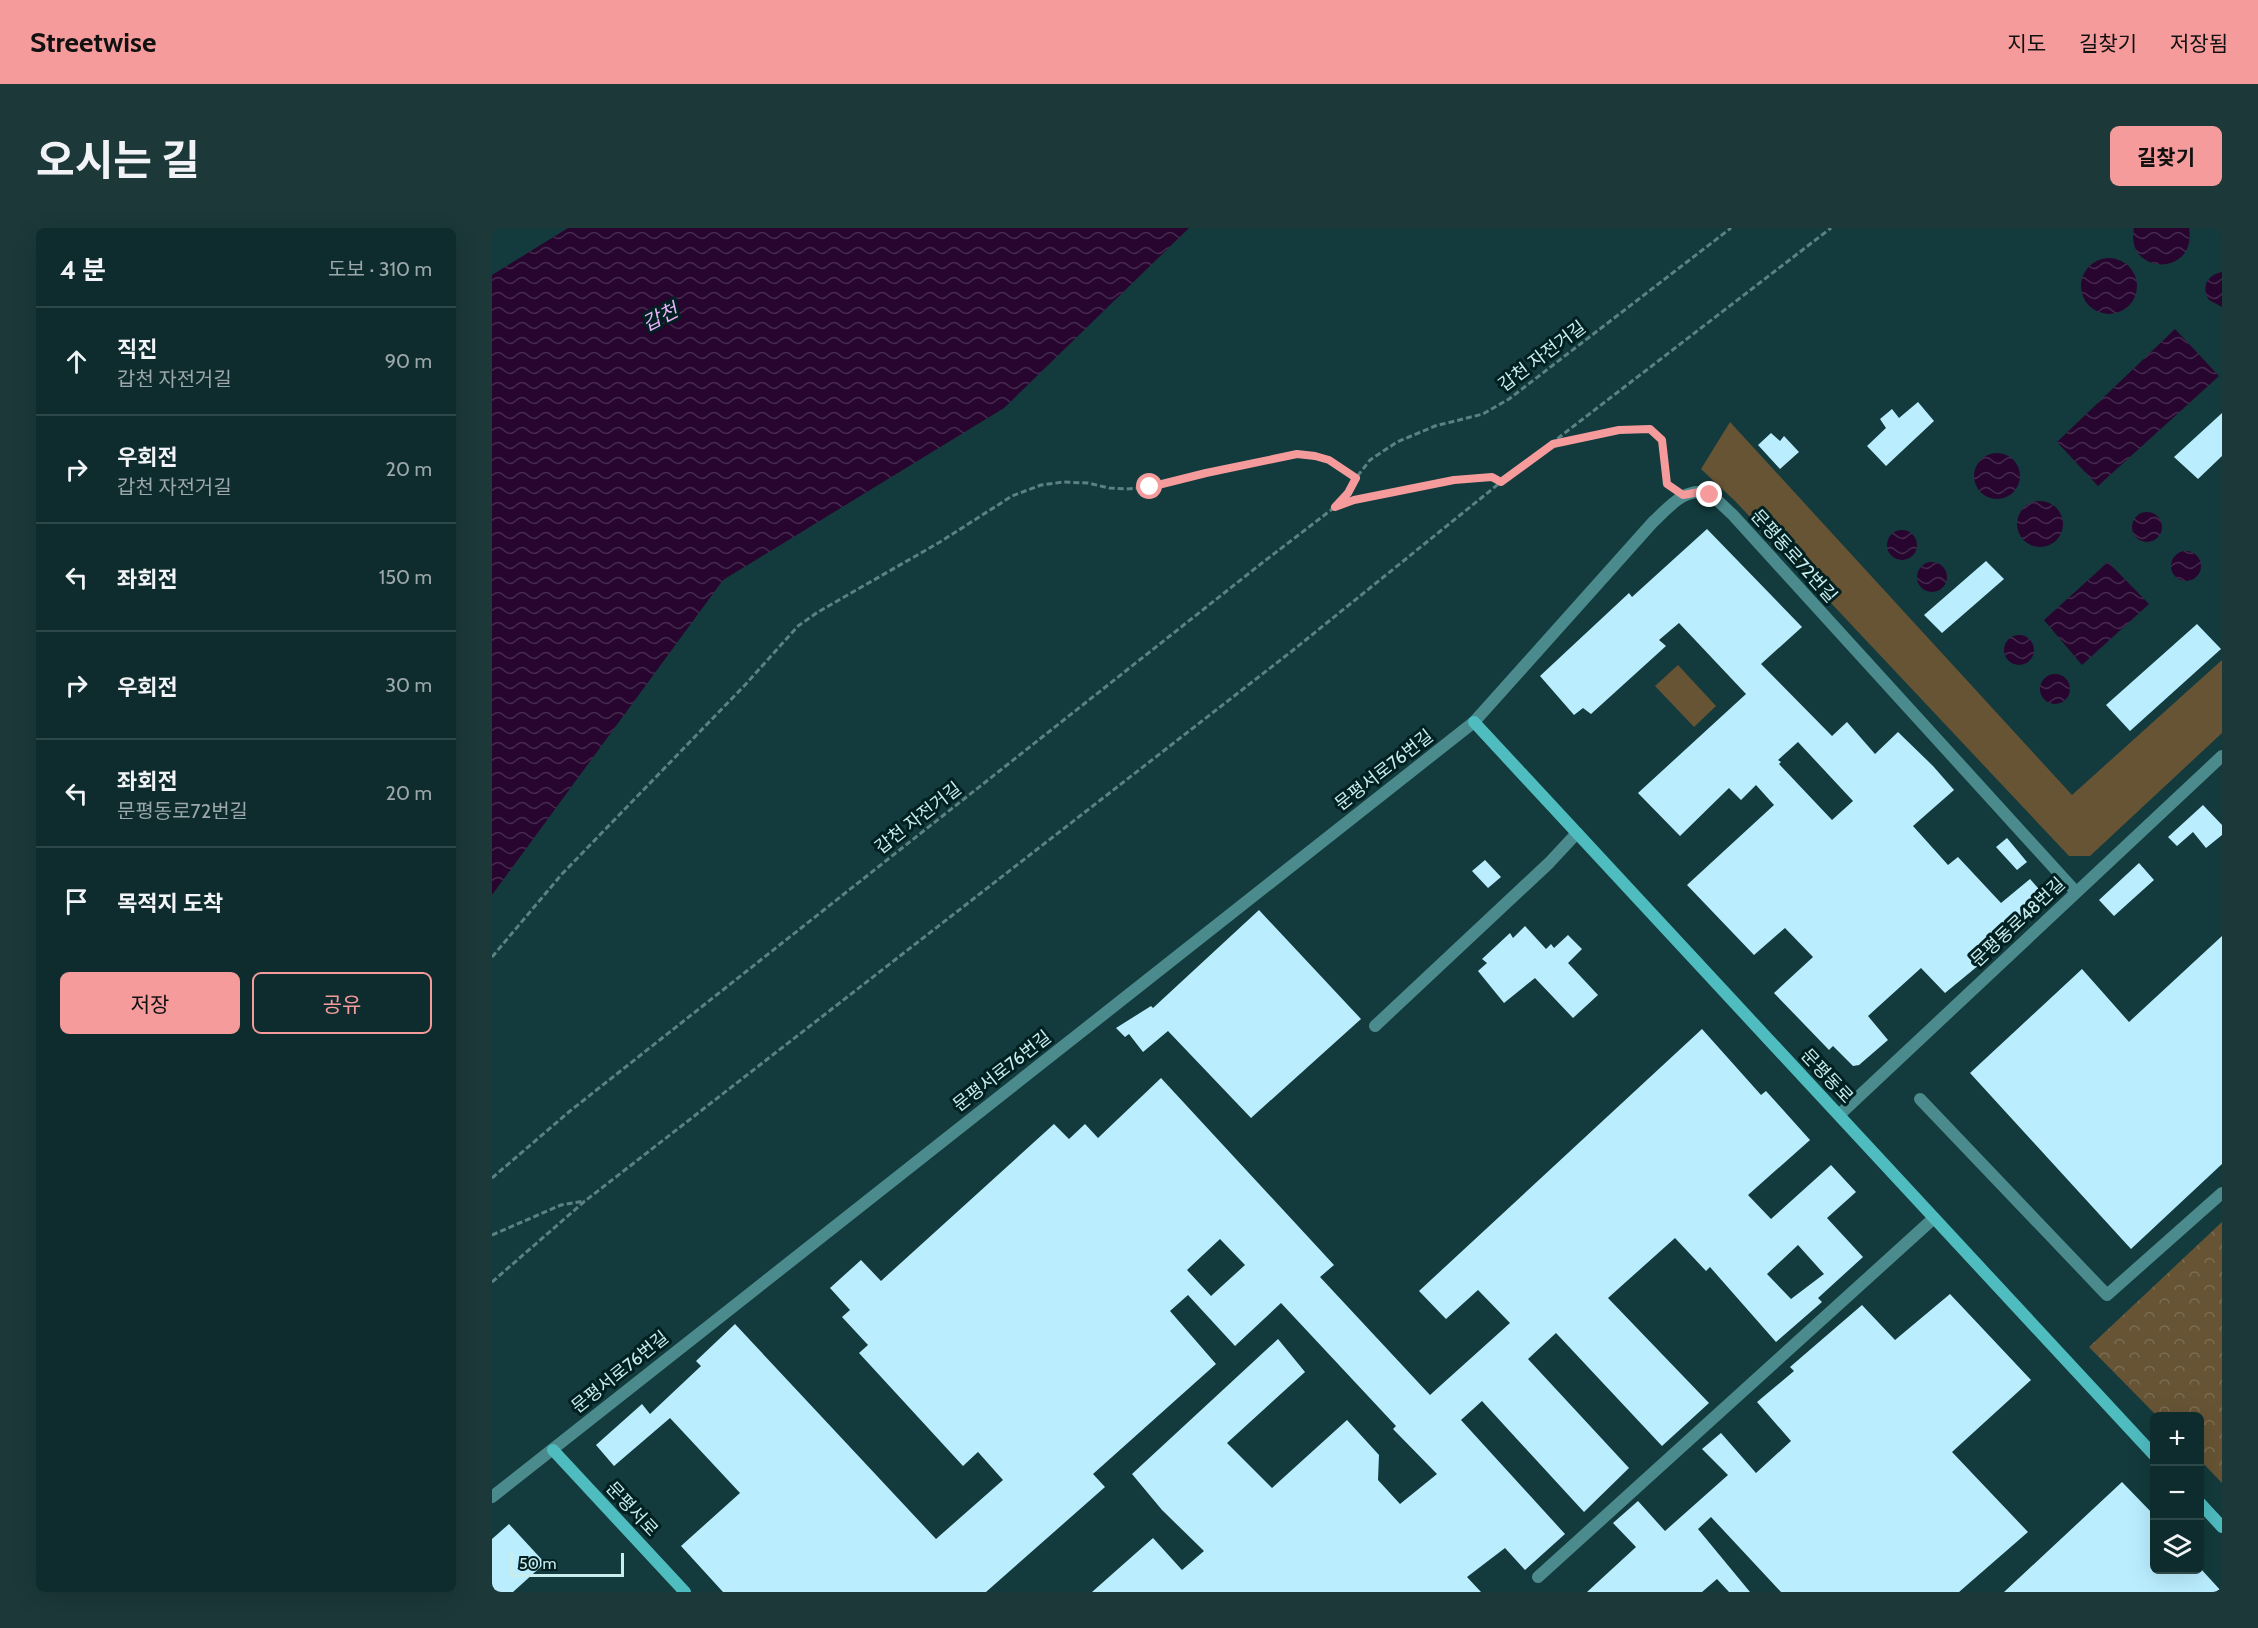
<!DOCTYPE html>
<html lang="ko">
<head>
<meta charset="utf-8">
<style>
  :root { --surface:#0e2c2d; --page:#1c3839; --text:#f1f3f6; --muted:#9ba7aa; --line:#2e4849; --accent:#f59b9c }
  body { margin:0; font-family:Cabin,"Noto Sans KR",sans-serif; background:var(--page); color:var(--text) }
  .controls { position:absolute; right:18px; bottom:18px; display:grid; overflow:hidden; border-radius:9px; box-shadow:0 6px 24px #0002 }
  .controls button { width:54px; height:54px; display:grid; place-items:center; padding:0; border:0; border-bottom:2px solid var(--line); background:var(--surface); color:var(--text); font:30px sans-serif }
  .scale { position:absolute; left:18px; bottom:15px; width:114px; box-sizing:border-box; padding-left:6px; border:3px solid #c9eced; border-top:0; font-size:16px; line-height:21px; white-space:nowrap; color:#c9eced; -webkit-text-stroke:4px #012021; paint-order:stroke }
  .stop { position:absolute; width:18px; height:18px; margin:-14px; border:4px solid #f59b9c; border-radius:50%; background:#fff }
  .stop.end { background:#f59b9c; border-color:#fff; box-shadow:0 2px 6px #0008 }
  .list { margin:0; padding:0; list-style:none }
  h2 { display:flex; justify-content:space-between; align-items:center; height:78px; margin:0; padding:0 24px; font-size:26px }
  h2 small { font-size:20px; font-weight:400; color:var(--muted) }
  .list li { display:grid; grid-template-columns:39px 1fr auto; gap:18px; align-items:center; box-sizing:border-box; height:108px; padding:0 24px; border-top:2px solid var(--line) }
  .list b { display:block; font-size:22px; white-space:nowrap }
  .list p { margin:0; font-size:20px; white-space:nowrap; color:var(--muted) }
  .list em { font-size:20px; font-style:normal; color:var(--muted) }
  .actions { display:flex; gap:12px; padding:18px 24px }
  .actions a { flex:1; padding:14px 0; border:2px solid var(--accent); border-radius:9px; text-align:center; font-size:21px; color:var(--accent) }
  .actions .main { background:var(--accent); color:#111 }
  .icon { flex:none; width:33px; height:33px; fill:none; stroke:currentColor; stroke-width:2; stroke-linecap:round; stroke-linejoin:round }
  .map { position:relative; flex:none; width:1730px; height:1364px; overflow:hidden; border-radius:9px }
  header { display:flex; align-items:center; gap:36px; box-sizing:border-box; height:84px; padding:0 30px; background:var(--accent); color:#111 }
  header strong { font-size:28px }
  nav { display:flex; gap:33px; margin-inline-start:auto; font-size:21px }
  .intro { display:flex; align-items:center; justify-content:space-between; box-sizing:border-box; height:144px; padding:0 36px }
  h1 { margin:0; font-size:42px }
  .button { padding:15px 27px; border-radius:9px; background:var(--accent); color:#111; font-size:21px; font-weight:700 }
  main { display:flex; gap:36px; padding:0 36px }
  aside { flex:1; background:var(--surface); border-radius:9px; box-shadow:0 6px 24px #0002 }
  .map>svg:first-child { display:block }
  .green { fill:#675435 }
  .park { fill:url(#park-crowns) }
  .water { fill:url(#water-waves) }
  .building { fill:#baeeff; fill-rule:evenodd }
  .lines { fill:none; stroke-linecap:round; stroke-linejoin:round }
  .path { stroke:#5c8183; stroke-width:3; stroke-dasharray:6 3; stroke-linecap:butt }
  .street { stroke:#4c8b8d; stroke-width:12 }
  .secondary { stroke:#4fbcc0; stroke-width:12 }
  .route { stroke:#f59b9c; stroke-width:8 }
  .labels { text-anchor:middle; stroke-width:6; stroke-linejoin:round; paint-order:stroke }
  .street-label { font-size:18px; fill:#c9eced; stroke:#012021 }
  .water-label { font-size:20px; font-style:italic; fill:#eab2f9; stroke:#012021 }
</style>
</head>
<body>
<header>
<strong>Streetwise</strong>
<nav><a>지도</a><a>길찾기</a><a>저장됨</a></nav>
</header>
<div class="intro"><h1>오시는 길</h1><a class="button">길찾기</a></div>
<main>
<aside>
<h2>4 분<small>도보 · 310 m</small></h2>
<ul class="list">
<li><svg class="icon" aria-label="ahead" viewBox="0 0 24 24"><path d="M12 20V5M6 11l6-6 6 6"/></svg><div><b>직진</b><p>갑천 자전거길</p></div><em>90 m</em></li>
<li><svg class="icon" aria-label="right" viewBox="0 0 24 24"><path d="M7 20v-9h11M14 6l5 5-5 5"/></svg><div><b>우회전</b><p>갑천 자전거길</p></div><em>20 m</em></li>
<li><svg class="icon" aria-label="left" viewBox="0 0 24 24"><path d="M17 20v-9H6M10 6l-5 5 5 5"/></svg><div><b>좌회전</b></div><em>150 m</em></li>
<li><svg class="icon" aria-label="right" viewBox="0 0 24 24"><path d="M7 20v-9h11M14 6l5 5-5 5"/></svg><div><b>우회전</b></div><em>30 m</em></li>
<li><svg class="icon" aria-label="left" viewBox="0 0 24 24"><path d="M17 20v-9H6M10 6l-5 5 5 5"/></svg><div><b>좌회전</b><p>문평동로72번길</p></div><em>20 m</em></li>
<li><svg class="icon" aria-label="arrive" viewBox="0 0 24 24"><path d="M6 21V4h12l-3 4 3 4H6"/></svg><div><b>목적지 도착</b></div></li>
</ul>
<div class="actions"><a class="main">저장</a><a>공유</a></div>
</aside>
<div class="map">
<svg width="1730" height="1364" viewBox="0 0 1730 1364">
  <defs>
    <pattern id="park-crowns" width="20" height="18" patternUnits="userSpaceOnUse" patternTransform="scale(1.5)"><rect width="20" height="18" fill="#675435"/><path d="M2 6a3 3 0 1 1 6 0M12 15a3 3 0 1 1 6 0" fill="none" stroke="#7b6d53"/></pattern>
    <pattern id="water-waves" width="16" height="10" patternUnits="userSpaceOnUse" patternTransform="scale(1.5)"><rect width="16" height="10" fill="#27052f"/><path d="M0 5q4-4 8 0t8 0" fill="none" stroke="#452a4d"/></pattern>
  </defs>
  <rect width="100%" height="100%" fill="#133a3c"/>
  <g class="green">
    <path d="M1238,194L1580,567L1730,432V505L1598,628H1577L1243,273L1209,241Z"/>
    <path d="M1186,437L1224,478L1202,499L1163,458Z"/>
  </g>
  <path class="park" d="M1730,994V1255L1708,1232V1188H1665L1597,1119Z"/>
  <g class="water">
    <path d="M76,0H697L512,180L231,352L0,667V47Z"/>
    <path d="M1642,0H1697C1705,50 1632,47 1642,0Z"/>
    <circle cx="1617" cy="58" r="28"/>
    <path d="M1730,44V79L1717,72C1709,59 1715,47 1730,44Z"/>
    <path d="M1683,101L1727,148L1606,258L1565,214Z"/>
    <circle cx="1505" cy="248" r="23"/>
    <circle cx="1548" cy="296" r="23"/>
    <circle cx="1655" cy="299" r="15"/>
    <circle cx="1410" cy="317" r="15"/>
    <circle cx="1694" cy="338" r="15"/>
    <circle cx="1440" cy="349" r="15"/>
    <path d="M1616,334L1657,376L1590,437L1552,392Z"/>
    <circle cx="1527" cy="422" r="15"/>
    <circle cx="1563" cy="461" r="15"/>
  </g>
  <g class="building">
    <path d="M1426,174L1442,193L1394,238L1375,218L1394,200L1388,191L1400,181L1407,190Z"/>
    <path d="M1730,185V228L1706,251L1682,229Z"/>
    <path d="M1279,205L1288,213L1292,208L1307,224L1288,241L1266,217Z"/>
    <path d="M1215,301L1310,399L1269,436L1340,508L1355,494L1383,526L1406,504L1441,538L1462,562L1421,598L1456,637L1466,629L1509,675L1538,651L1552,667L1541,676L1544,679L1485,735L1487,737L1453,765L1429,740L1376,788L1396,812L1367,837L1361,838L1341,818L1337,822L1282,765L1321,729L1293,700L1262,727L1195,657L1282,577L1264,557L1249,572L1237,560L1188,608L1146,565L1254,466L1187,395L1167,412L1174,418L1099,486L1091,480L1082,487L1048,448L1137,365L1140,369ZM1306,514L1361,573L1340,592L1287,536L1289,534L1286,532Z"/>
    <path d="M1494,333L1512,351L1450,405L1432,387Z"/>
    <path d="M1705,396L1729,421L1638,503L1614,477Z"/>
    <path d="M1711,577L1730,597V607L1714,620L1701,604L1685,618L1676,609Z"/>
    <path d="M1515,610L1535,634L1525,642L1504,619Z"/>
    <path d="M993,632L1009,649L996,660L980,643Z"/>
    <path d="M1647,635L1662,652L1622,688L1607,672Z"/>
    <path d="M767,682L869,791L759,890L676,803L651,824L637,806L633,809L624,800L659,778L661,780Z"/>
    <path d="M1033,698L1054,721L1059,716L1062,720L1076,707L1090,721L1076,735L1106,767L1081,790L1043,750L1012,775L986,743L995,735L990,731L1018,705L1021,710Z"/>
    <path d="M1730,708V936L1639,1021L1478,845L1590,741L1637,794Z"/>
    <path d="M1210,801L1269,867L1274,863L1318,912L1256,967L1279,991L1339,937L1364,964L1335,990L1371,1029L1326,1070L1330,1074L1284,1114L1218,1039L1214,1043L1183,1010L1116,1070L1217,1175L1170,1218L1064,1105L1036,1131L1137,1240L1092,1284L990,1173L969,1192L1073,1306L1033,1342L1013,1320L975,1349L989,1364H600L661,1310L690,1342L712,1323L670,1282L640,1246L786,1111L813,1144L735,1215L780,1260L855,1192L887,1227L886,1252L908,1276L945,1246L901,1201L904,1198L789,1075L743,1118L696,1067L678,1083L724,1136L601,1246L613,1259L494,1364H231L189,1318L248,1265L178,1190L122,1238L104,1217L150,1176L158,1186L209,1138L204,1133L243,1096L444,1311L511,1252L486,1224L471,1238L367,1125L376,1117L350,1089L358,1082L338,1060L369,1032L389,1053L562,896L577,911L593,896L606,910L669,850L842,1037L828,1049L938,1167L1018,1095L986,1062L954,1091L927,1063ZM728,1011L753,1037L719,1068L695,1042ZM1306,1017L1332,1046L1299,1071L1275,1046Z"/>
    <path d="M1458,1066L1539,1152L1460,1224L1536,1304L1467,1364H1289L1219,1289L1206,1301L1258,1364H1237L1225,1351L1210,1364H1095L1144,1319L1121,1295L1146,1273L1173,1303L1236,1247L1210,1221L1229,1205L1264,1245L1299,1213L1265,1174L1302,1143L1298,1139L1370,1077L1403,1112Z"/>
    <path d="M1630,1254L1662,1287V1341H1709L1730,1364H1512Z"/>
    <path d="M17,1296L53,1335L21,1364H0V1311Z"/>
  </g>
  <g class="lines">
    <g class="path">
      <path d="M0,1L2,0"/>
      <path d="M1064,215L1127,202H1158L1170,212L1175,256L1179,260"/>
      <path d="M845,278L862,272L961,252L1000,249L1009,254"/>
      <path d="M0,729L70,646L253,457L306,398L326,384L448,314L520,268L549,257L572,254L596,255L617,260L634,261L658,259L714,245L805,226L823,228L837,233L864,250"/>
      <path d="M0,950L78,883L770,335L843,279L856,265L864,250L878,232L905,214L943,198L991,186L1017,171L1239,0"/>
      <path d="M0,1007L69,977L93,973"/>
      <path d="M0,1054L93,973L800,423L1009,254L1339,0"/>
    </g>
    <g class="street">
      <path d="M883,798L1057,635L1085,605"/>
      <path d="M1428,871L1615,1067L1730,965"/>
      <path d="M1347,887L1730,528"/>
      <path d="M0,1269L982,494L1161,294C1175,281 1196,255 1218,267C1225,271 1233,280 1240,286L1584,664"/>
      <path d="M1046,1349L1442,990"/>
    </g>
    <g class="secondary">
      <path d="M982,494L1662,1227"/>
      <path d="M61,1222L193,1364"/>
      <path d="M1708,1275L1730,1299"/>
    </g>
  </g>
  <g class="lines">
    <path class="route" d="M658,259L714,245L805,226L823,228L837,232L864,250L856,265L843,279L862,272L962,252L1000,249L1009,254L1061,216L1127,202L1158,201L1170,212L1175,256L1191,267L1207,264L1218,267"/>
  </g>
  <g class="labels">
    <g class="street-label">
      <text transform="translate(1050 128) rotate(-37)" y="6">갑천 자전거길</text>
      <text transform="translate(1302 328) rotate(48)" y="6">문평동로72번길</text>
      <text transform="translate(892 542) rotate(-38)" y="6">문평서로76번길</text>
      <text transform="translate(426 590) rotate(-38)" y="6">갑천 자전거길</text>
      <text transform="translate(1526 694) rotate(-43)" y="6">문평동로48번길</text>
      <text transform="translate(510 843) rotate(-38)" y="6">문평서로76번길</text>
      <text transform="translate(1335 848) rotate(47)" y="6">문평동로</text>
      <text transform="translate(128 1144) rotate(-39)" y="6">문평서로76번길</text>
      <text transform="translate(140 1281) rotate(47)" y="6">문평서로</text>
    </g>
    <g class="water-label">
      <text transform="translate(168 89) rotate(-27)" y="7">갑천</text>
    </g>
  </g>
</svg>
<div class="controls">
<button>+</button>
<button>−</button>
<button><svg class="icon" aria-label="layers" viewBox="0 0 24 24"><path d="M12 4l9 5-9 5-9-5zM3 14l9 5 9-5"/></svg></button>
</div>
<div class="scale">50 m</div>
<div class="stop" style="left:658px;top:259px"></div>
<div class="stop end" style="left:1218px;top:267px"></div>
</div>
</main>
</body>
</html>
